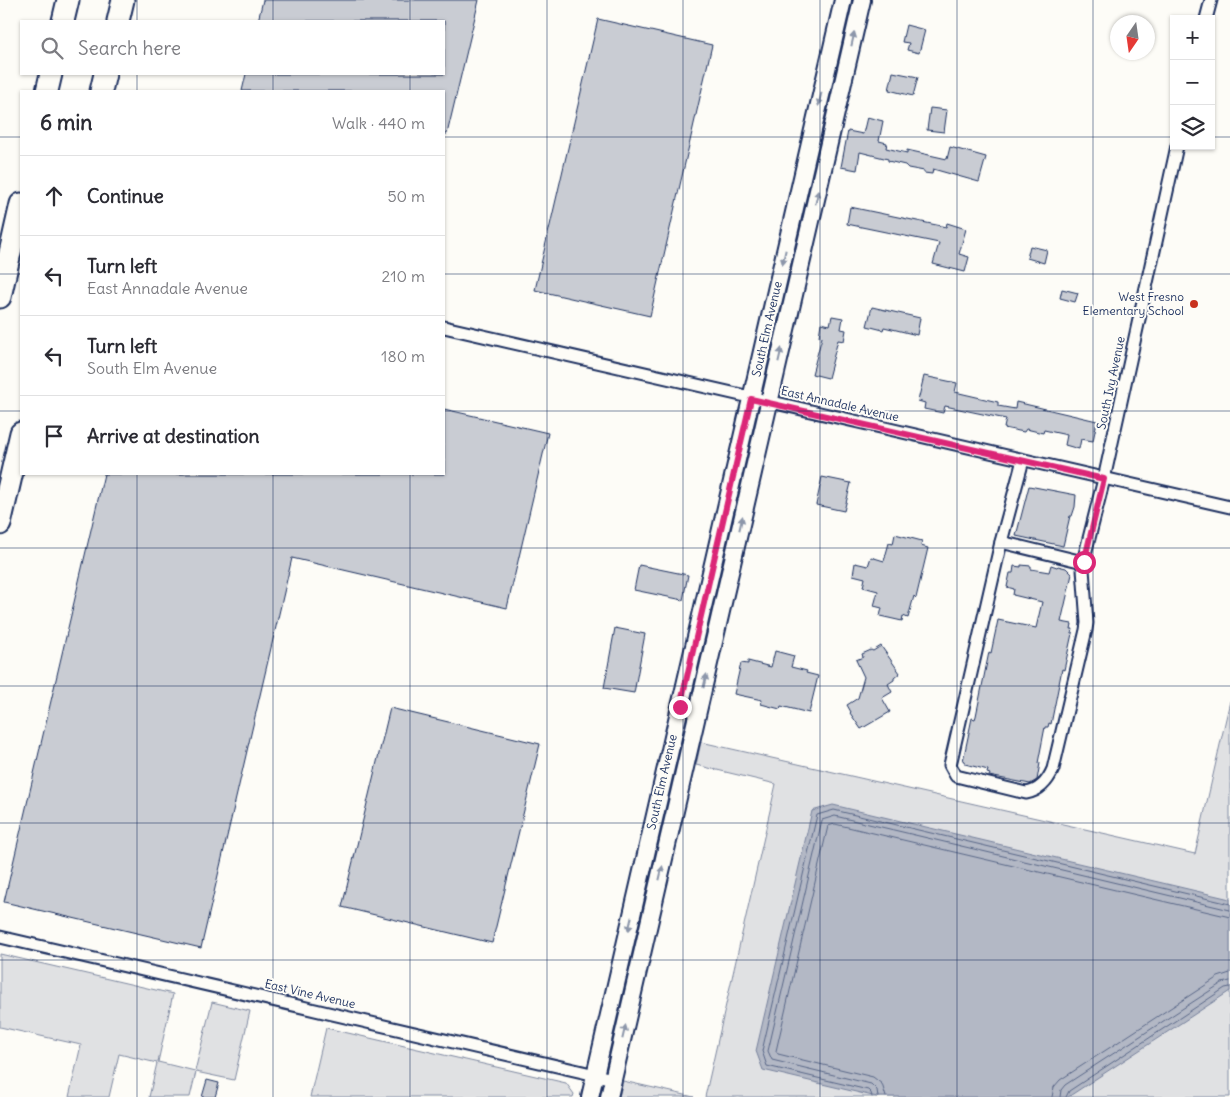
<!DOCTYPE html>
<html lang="en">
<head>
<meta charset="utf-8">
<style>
  :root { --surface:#fff; --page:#f7f7f7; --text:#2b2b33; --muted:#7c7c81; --line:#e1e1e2 }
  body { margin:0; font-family:Delius,sans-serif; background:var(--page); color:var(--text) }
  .controls { position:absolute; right:15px; top:15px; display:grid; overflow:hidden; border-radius:0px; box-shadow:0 1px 4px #0004 }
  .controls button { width:45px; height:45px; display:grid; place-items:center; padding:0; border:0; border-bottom:1px solid var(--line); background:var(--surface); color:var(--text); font:25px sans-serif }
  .compass { position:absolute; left:1110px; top:15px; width:45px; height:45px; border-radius:50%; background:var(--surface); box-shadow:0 1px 4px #0004; rotate:193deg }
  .stop { position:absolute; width:15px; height:15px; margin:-11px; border:4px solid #db2777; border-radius:50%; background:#fff }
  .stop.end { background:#db2777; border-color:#fff; box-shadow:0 1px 5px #0008 }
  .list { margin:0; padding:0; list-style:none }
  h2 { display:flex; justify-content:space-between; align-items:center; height:65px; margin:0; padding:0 20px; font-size:21px }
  h2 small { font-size:16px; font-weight:400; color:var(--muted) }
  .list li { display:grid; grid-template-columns:32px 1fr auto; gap:15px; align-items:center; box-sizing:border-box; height:80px; padding:0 20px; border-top:1px solid var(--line) }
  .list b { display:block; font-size:19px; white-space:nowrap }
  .list p { margin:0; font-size:16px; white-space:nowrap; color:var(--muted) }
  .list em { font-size:16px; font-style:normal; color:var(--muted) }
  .icon { flex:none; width:28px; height:28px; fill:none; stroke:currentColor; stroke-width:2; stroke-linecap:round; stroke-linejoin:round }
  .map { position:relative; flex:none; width:1230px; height:1097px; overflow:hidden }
  .search { position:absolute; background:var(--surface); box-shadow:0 1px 4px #0004; left:20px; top:20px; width:425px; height:55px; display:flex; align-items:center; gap:12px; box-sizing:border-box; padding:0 18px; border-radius:0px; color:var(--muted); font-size:19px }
  .panel { position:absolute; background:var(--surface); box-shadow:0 1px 4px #0004; left:20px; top:90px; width:425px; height:385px; border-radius:0px }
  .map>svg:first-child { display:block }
  .green { fill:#e0e1e3; stroke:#7e88a0 }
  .water { fill:#b3b8c5; stroke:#76819c }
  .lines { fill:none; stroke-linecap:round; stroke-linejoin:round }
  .shore { stroke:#586687; stroke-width:1 }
  .building { fill:#c9ccd3; stroke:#1b2f5e }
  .street-casing { stroke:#1b2f5e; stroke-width:15 }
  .secondary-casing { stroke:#1b2f5e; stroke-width:20 }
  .highway-casing { stroke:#1b2f5e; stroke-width:25 }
  .street { stroke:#fdfcf7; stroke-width:11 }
  .secondary { stroke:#fdfcf7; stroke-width:16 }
  .highway { stroke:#fdfcf7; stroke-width:21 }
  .oneway { fill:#8c96aa }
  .route { stroke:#db2777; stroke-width:6 }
  .grid { fill:none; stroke:#1b2f5e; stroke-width:1; stroke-opacity:0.55 }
  .poi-dot { fill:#c8321e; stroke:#fdfcf7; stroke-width:2 }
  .labels { text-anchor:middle; stroke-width:4; stroke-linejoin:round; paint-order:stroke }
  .poi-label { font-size:12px; fill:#1b2f5e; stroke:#fdfcf7; text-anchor:end }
  .street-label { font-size:12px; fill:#1b2f5e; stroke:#fdfcf7 }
</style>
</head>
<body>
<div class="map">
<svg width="1230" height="1097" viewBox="0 0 1230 1097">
  <rect width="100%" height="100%" fill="#fdfcf7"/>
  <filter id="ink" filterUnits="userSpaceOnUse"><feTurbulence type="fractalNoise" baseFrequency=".02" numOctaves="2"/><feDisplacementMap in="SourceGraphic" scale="10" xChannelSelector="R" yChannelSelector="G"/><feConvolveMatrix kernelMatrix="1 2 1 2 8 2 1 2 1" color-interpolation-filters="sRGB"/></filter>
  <g filter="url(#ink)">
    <g class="green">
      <path d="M1230,701V1097H705L776,784L696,765L701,742L1195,854Z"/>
      <path d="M0,954L173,994L158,1062L195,1071L212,1002L250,1011L234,1080L196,1072L190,1097H149L157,1063L119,1054L109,1097H69L81,1045L0,1027Z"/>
      <path d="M326,1028L566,1083L574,1094L573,1097H310Z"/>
      <path d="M623,1081L694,1097H619Z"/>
    </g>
    <path class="water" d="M833,805L1230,899V991L1068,1097H877L763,1070L756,1051L812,811Z"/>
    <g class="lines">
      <g class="shore">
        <path d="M872,1097L871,1093L868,1090L767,1066L762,1051L817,815L834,810L1230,904"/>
        <path d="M878,1097L877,1090L871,1084L772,1060L768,1051L822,820L835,816L1230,910"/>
        <path d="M886,1097L882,1084L873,1077L778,1054L776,1051L828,826L835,824L1230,917"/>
        <path d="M1052,1097L1054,1087L1060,1080L1218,977L1230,973"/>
        <path d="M1060,1097L1061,1090L1065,1085L1222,983L1230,981"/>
        <path d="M1066,1097L1069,1091L1225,988L1230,987"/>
      </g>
    </g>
    <g class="building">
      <path d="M263,0H479L447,134H444V91H242L246,74H444V21H258Z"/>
      <path d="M598,19L712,45L650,316L535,290Z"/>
      <path d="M906,25L925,30L919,53L907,50L909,43L902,42Z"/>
      <path d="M893,72L918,77L913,96L889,90Z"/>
      <path d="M930,108L947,110L944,132L927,130Z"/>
      <path d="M867,117L883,121L879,141L887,143L886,148L907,153V150L947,159L950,147L986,157L979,182L933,169L932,174L924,173V171L908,168L905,165L888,161V159L860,152L857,170L841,167L848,131L863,134Z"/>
      <path d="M850,207L946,227L947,223L966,229L959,254L969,257L965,272L933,264L939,243L847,224Z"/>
      <path d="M1030,246L1047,250L1044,263L1027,258Z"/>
      <path d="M1062,289L1078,293L1075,302L1060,298Z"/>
      <path d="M872,307L920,318L917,335L884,327L883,330L867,326Z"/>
      <path d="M832,316L843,318L841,329L846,330L844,341L838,340L828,378L812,374L822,337L819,336L821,323L830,325Z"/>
      <path d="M924,376L957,383L955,392L998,402V406L1015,409L1016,402L1097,421L1093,441L1081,439L1079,449L1065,445L1067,435L1044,430L1043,433L1026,429L1024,432L1004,428L1006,419L945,406L943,413L924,409L925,403L918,401Z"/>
      <path d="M444,409L548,433L507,608L292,558L201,948L4,902L104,474H444Z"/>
      <path d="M822,477L851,483L844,511L816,505Z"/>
      <path d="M1029,486L1076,495L1075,507L1072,516H1070L1063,546L1016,536Z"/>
      <path d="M895,534L922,541L921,546L928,548L916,598L914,596L908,618L903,616L902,621L880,616L882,608L874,606L878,591L863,587L865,578L853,575L855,563L868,566L871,557L884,561L889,543L893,544Z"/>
      <path d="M639,565L688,575L683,600L634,590Z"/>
      <path d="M1021,565L1031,566V569L1049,572L1051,565L1057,567L1058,566L1066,568L1072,574L1061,622L1072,624L1071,629H1073L1064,670L1062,669L1051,724L1049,723L1048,727H1045L1038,763H1040L1037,780L1030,784L989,776L990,774L987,773L988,770L965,764V761H963L972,718L975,719L976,716L989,652L991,653L998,620L1036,628L1042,602L1013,595L1014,589L1007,587L1010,573H1013L1014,566L1021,567Z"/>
      <path d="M615,628L645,634L634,693L604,688Z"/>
      <path d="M881,646L900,673L894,678V680L888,684L892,692L882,698L890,712L861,729L850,713L851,712L847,705L858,698L864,677L856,660L863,657L862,654L871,650L873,651Z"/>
      <path d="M775,651L794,656L791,667L807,671L806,673L818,676L809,713L781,706L780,709L761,704L762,700L734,694L741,663L748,664V661L771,667Z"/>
      <path d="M390,708L540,744L492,943L342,907Z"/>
      <path d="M207,1080L219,1083L215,1097H202Z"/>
    </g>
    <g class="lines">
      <g class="street-casing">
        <g id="street">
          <path d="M1206,19L1211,0"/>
          <path d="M444,327L1230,507"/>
          <path d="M1023,460L1001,542L950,765L956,776L1026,793C1039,791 1048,781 1053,769L1086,630L1087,623L1083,569V562L1104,479L1177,146"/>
          <path d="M1001,542L1083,562"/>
          <path d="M0,937L613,1079"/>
        </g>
      </g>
      <g class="secondary-casing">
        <g id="secondary">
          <path d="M590,1097L843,0"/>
          <path d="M609,1097L862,0"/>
        </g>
      </g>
      <g class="highway-casing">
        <g id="highway">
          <path d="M63,21L68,0"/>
          <path d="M118,21L123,0"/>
          <path d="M47,91L51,74"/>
          <path d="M101,91L105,74"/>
          <path d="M0,297L21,204"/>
          <path d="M0,524L21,433"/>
        </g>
      </g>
      <use href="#street" class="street"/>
      <use href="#secondary" class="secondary"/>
      <use href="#highway" class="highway"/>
    </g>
    <defs><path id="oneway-solid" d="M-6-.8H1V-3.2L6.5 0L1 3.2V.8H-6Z" transform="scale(1.25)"/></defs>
    <g class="oneway">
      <use href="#oneway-solid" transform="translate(853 39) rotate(-77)"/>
      <use href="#oneway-solid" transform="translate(820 99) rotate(103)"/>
      <use href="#oneway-solid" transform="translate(817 197) rotate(-77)"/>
      <use href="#oneway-solid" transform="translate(784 257) rotate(103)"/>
      <use href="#oneway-solid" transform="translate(780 355) rotate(-77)"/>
      <use href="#oneway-solid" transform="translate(741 523) rotate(-77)"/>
      <use href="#oneway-solid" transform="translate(705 681) rotate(-77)"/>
      <use href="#oneway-solid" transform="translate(661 873) rotate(-77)"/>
      <use href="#oneway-solid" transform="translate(630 924) rotate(103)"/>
      <use href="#oneway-solid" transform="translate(624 1032) rotate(-77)"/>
    </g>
  </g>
  <g class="lines" filter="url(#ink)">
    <path class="route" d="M680,707L751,399L1104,479L1084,562"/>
  </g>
  <path class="grid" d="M137,0V21M273,0V21M410,0V21M547,0V1097M683,0V1097M820,0V1097M957,0V1097M1093,0V1097M137,74V91M273,74V91M410,74V91M0,137H21M444,137H1174M1211,137H1230M0,274H21M444,274H1230M0,411H21M444,411H1230M137,474V1097M273,474V1097M410,474V1097M0,548H1230M0,686H1230M0,823H1230M0,960H1230"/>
  <circle class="poi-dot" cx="1194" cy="304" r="5"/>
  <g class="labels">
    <g class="poi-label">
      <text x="1184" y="301">West Fresno<tspan x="1184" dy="14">Elementary School</tspan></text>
    </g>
    <g class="street-label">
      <text transform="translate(767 329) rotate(-77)" y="4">South Elm Avenue</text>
      <text transform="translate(1111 383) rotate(-78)" y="4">South Ivy Avenue</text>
      <text transform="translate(840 404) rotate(13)" y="4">East Annadale Avenue</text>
      <text transform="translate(662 782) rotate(-77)" y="4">South Elm Avenue</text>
      <text transform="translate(310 994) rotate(13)" y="4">East Vine Avenue</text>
    </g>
  </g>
</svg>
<div class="controls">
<button>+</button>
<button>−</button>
<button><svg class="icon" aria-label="layers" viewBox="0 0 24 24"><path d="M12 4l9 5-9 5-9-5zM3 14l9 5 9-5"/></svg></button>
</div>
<svg class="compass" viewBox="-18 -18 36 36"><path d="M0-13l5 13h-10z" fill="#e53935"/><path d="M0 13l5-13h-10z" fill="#7c7c81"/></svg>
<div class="stop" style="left:1084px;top:562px"></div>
<div class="stop end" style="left:680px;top:707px"></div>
<div class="search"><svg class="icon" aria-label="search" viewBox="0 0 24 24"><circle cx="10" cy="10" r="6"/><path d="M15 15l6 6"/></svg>Search here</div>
<section class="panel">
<h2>6 min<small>Walk · 440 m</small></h2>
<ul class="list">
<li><svg class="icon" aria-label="ahead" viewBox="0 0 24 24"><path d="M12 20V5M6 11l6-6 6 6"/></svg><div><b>Continue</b></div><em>50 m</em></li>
<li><svg class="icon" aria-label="left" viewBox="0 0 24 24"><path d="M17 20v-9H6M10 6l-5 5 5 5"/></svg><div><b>Turn left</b><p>East Annadale Avenue</p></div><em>210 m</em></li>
<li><svg class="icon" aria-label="left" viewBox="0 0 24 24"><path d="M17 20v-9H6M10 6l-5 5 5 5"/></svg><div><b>Turn left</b><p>South Elm Avenue</p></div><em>180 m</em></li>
<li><svg class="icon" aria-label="arrive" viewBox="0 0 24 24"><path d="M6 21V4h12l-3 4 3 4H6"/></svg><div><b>Arrive at destination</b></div></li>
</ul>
</section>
</div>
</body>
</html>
